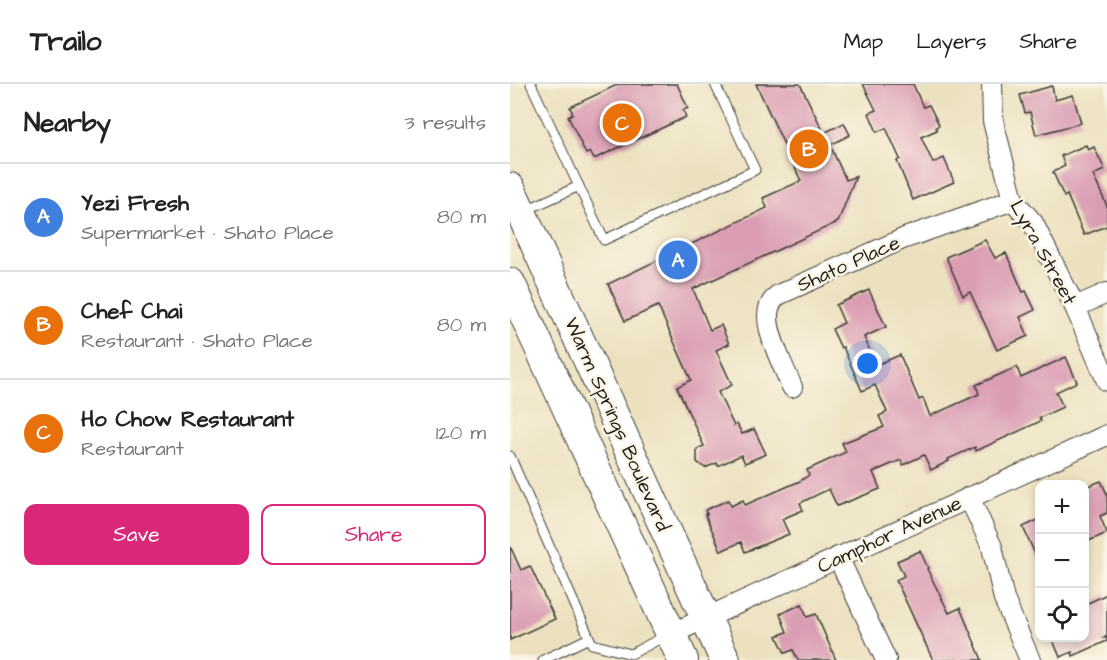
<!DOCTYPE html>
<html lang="en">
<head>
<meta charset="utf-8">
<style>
  :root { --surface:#fff; --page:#f6f6f6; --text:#222; --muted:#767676; --line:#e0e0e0; --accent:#db2777 }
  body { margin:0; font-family:"Architects Daughter",sans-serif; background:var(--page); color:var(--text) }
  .controls { position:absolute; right:18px; bottom:18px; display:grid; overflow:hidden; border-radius:12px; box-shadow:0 3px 9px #0003 }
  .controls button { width:54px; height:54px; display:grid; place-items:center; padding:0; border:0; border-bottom:2px solid var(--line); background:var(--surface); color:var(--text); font:30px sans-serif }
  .you { position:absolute; left:358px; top:280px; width:21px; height:21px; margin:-15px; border:4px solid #fff; border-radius:50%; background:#1a73e8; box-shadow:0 0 0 9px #1a73e833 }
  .badge { display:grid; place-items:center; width:39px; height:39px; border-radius:50%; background:var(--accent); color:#fff; font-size:20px; font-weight:700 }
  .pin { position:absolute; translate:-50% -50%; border:3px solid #fff; box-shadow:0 2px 6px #0006 }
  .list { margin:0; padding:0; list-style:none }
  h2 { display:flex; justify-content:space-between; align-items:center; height:78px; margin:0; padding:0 24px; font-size:26px }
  h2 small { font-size:20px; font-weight:400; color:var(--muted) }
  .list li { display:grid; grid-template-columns:39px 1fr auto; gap:18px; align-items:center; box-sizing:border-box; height:108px; padding:0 24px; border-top:2px solid var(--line) }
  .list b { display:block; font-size:22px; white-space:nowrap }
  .list p { margin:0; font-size:20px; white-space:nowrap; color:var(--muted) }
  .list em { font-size:20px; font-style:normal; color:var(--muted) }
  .actions { display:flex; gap:12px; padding:18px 24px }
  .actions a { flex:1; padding:14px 0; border:2px solid var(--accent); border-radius:12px; text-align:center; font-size:21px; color:var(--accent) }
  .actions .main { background:var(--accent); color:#fff }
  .icon { flex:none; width:33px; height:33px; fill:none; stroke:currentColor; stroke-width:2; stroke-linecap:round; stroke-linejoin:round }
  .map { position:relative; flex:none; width:597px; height:576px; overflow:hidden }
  header { display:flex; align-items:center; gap:36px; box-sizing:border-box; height:84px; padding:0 30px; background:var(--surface); border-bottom:2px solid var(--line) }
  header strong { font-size:28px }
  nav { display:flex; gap:33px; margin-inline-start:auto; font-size:21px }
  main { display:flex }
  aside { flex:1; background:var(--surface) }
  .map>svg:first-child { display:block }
  .building { fill:#da9db3 }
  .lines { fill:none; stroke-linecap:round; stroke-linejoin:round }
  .lane-casing { stroke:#3b3a34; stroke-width:11 }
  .street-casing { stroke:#3b3a34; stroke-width:22 }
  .primary-casing { stroke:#3b3a34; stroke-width:32 }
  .lane { stroke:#fff; stroke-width:9 }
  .street { stroke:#fff; stroke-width:20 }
  .primary { stroke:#fff; stroke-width:30 }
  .labels { text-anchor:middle; stroke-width:5; stroke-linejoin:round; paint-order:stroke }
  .street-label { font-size:20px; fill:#1c1c1c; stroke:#fcf5e5 }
</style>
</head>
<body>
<header>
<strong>Trailo</strong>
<nav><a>Map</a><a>Layers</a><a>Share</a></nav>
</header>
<main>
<aside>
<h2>Nearby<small>3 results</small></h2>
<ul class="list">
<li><span class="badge" style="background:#3f7fe0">A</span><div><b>Yezi Fresh</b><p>Supermarket · Shato Place</p></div><em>80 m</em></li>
<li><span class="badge" style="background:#e8710a">B</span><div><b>Chef Chai</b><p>Restaurant · Shato Place</p></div><em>80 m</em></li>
<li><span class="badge" style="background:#e8710a">C</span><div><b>Ho Chow Restaurant</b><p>Restaurant</p></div><em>120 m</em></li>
</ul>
<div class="actions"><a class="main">Save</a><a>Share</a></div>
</aside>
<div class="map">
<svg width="597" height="576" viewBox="0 0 597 576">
  <rect width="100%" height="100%" fill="#fcf5e5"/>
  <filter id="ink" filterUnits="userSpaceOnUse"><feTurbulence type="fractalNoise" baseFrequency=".0167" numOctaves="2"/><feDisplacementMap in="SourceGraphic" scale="12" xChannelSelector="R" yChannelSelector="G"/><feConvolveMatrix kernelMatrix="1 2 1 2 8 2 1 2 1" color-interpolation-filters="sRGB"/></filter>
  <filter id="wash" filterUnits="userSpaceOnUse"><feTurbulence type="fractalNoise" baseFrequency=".008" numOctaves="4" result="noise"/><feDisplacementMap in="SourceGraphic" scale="24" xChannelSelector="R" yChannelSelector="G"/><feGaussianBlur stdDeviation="1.35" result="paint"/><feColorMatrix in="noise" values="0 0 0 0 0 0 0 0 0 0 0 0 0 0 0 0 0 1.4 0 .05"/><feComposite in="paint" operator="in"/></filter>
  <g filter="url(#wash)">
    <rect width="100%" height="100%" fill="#ece1bf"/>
    <g id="blocks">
      <g class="building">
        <path d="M109,0H167L178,24L173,26L176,33L84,75L80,68L76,70L65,47L58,32L63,30L60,23Z"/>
        <path d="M246,0H290L314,49L334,39L340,51L320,61L336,96L346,92L328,138L183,205L200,246L211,241L219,260L206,266L222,301L208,308L224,342L227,340L232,350L244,345L256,370L235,379L231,371L208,382L207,379L195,384L187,378V365L194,362L167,303L181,296L148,222L115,237L98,200L257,124L253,114L291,97Z"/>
        <path d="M353,0H403L413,23L419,21L429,41L426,43L427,46L411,53L423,79L434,74L444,98L403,116L387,77L390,75L376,44L367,48L359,29L366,26Z"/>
        <path d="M542,2L545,16L563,11L571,39L526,51L520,28L515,29L510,11Z"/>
        <path d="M576,61L578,66L584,63L594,84V86L583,91L597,122V142L574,151L557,111L554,113L543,88L555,82L551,72Z"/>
        <path d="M475,156L485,174L496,169L513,208L516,207L525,226L510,233L518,252L487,266L460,208L453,212L436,173Z"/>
        <path d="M359,206L376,243L354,253L366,281L390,271L409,316L413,314L420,332L469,310L466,301L507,283L511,294L556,273L567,298L546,308L553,323L529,334L531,337L466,367L465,363L438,375L439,377L421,386L414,371L393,381L391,376L363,388L370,405L327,422L319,405L290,419L293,426L272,435L279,450L235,468L231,458L211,467L195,430H197L195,426L218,416L221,422L233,416L235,421L290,397L299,391L297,386L336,368L332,359L374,343L369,332L377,328L365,301L352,307L333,263L331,264L322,245L334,239L326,221Z"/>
        <path d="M591,397L597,410V429L590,432L597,449L574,459V399L576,403Z"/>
        <path d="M530,435V481L513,443Z"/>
        <path d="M0,462L11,486L20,482L45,535L0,556Z"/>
        <path d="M410,467L418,484L417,485L439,529L450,524L472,576H423L386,496L394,492L387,477Z"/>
        <path d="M597,510V552L594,554H597V557L563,572L562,568L550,573L542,554H574V521Z"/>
        <path d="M292,520L297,533L306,530L326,576H288L283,566L275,569L267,552L277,548L270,530Z"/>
      </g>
    </g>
  </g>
  <g filter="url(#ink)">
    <use href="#blocks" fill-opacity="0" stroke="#3b3a34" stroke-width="1.5"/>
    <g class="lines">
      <g class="lane-casing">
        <g id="lane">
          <path d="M21,0L94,156L245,86L205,0"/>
          <path d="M14,127L69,102"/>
          <path d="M0,372L82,560L121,570L157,551"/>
          <path d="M33,576L79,554"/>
        </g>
      </g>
      <g class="street-casing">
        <g id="street">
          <path d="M482,0L483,37L503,116L523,139L565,223L597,297"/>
          <path d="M565,223L597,209"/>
          <path d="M282,303C275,285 251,241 260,222C261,218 265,214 268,211L395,154L503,116"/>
          <path d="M459,413L482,463L494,515L520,576"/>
          <path d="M328,473L376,576"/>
          <path d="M161,550L597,351"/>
        </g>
      </g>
      <g class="primary-casing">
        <g id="primary">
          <path d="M0,104L215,576"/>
          <path d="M0,199L173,576"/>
        </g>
      </g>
      <use href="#lane" class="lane"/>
      <use href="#street" class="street"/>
      <use href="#primary" class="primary"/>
    </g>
  </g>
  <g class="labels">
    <g class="street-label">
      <text transform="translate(534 168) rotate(61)" y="7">Lyra Street</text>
      <text transform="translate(338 179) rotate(-24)" y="7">Shato Place</text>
      <text transform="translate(108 340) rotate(66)" y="7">Warm Springs Boulevard</text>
      <text transform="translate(379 450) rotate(-25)" y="7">Camphor Avenue</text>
    </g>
  </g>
</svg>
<div class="controls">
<button>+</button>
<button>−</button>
<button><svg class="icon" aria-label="locate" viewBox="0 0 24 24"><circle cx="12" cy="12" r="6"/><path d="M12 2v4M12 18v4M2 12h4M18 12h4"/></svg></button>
</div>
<div class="you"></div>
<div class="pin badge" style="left:168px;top:176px;background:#3f7fe0">A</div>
<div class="pin badge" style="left:299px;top:65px;background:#e8710a">B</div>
<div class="pin badge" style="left:112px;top:39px;background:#e8710a">C</div>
</div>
</main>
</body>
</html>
